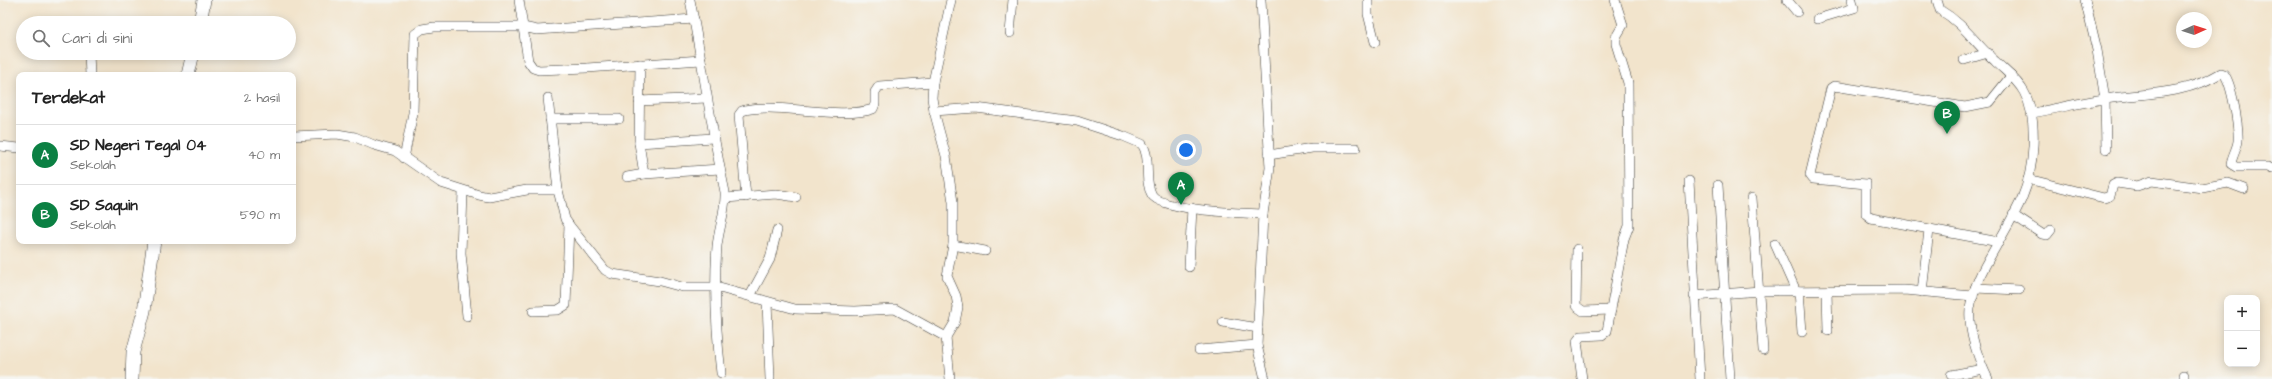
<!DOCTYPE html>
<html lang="id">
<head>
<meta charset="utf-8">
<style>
  :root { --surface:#fff; --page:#f6f6f6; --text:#222; --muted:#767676; --line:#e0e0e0; --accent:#0b8043 }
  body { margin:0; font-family:"Architects Daughter",sans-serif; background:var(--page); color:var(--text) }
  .controls { position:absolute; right:12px; bottom:12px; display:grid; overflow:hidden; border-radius:8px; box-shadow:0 2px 10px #0003 }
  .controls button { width:36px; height:36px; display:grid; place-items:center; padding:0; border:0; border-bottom:1px solid var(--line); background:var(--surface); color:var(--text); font:20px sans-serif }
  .compass { position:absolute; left:2176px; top:12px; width:36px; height:36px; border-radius:50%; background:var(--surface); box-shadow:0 2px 10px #0003; rotate:87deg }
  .you { position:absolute; left:1186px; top:150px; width:14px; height:14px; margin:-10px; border:3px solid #fff; border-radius:50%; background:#1a73e8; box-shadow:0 0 0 6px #1a73e833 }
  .badge { display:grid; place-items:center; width:26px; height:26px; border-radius:50%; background:var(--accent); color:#fff; font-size:13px; font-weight:700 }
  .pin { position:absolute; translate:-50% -33px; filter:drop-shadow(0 1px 2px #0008) }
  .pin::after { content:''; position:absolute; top:21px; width:14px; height:12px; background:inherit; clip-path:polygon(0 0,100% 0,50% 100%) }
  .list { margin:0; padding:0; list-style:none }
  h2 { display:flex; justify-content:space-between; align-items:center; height:52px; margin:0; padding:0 16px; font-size:17px }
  h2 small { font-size:13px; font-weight:400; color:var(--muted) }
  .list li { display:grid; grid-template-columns:26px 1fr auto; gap:12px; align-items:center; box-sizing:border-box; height:60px; padding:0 16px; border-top:1px solid var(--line) }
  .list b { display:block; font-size:15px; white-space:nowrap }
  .list p { margin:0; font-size:13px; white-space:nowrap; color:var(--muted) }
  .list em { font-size:13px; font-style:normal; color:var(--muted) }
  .icon { flex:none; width:22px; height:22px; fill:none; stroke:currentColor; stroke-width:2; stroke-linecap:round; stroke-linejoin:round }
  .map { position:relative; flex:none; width:2272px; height:379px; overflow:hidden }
  .search { position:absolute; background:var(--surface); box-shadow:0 2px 10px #0003; left:16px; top:16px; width:280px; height:44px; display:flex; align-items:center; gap:10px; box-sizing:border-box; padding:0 14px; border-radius:22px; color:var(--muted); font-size:15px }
  .panel { position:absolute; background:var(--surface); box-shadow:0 2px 10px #0003; left:16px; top:72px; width:280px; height:172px; border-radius:8px }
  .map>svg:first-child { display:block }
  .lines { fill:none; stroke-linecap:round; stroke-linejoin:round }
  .street-casing { stroke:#3c3a36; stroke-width:10 }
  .secondary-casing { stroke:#3c3a36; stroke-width:14 }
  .street { stroke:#fff; stroke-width:9 }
  .secondary { stroke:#fff; stroke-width:13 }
</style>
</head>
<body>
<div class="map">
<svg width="2272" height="379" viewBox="0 0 2272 379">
  <rect width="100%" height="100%" fill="#f6f6f2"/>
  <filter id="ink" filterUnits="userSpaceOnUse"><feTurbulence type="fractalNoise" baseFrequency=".025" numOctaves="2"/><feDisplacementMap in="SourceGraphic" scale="8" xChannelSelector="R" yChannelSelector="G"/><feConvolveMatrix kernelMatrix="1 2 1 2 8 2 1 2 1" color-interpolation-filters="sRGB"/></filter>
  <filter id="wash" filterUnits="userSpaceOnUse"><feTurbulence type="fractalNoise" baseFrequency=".012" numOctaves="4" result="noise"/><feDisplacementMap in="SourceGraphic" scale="16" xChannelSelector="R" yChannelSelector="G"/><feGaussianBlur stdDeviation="0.9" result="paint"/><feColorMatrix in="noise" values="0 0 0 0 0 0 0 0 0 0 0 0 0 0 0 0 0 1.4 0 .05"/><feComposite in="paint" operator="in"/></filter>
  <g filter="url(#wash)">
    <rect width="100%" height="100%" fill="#f2e4cc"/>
  </g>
  <g filter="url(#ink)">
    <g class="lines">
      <g class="street-casing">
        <g id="street">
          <path d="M690,0C703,64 711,128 725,192C726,210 719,228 717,246C714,289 716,331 721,373"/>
          <path d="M1261,0L1270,168L1263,214"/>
          <path d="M1368,0V14L1375,42"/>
          <path d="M1787,0L1797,12"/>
          <path d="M1937,0L1940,10C1963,23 1976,44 1995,61C2005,71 2017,79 2024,92C2039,119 2034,170 2022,198C2016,212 2007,227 1999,241C1986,264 1974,282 1970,309C1968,333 1978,358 1988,379"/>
          <path d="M2085,0L2097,50L2105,99L2106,149"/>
          <path d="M694,19L537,30L523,27L528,61L533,68L539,70L587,68L701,60"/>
          <path d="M1817,19L1854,8L1852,0"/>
          <path d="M1010,33L1013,0"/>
          <path d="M89,53L90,75"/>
          <path d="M1964,60L1988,53"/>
          <path d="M640,64L639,143L644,174"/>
          <path d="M548,98L558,190"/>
          <path d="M639,101L707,98"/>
          <path d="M934,111L932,98L933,82L951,0"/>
          <path d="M2032,113C2057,109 2081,102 2105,99C2145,93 2185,95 2221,73L2224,74C2232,84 2239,127 2238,141C2237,149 2232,156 2231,164L2236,167H2268L2272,169"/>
          <path d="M550,119H619"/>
          <path d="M293,136L337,134L355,137L374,145L395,151L441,183L479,195L489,197L527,190H558L565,219L569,225L605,270L612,274L660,281L682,287H716L795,309L855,311L895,309L946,337L955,322L958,307L956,296L947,276L953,245V202L946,156L934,111L976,108L1077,121L1123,136L1142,144C1152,159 1143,180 1152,195C1163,211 1243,213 1263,214L1257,345L1265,379"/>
          <path d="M639,143L713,138"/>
          <path d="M0,146L19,148"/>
          <path d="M1269,155L1312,148H1356"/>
          <path d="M404,158L413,113L415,34L422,29L434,27H523L519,0"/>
          <path d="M627,177L644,174L720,169"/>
          <path d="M2028,179L2104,198L2110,196L2113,185L2117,183L2137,186L2152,181L2202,188L2228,183L2244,189"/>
          <path d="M1689,181L1700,379"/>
          <path d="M1718,185L1730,379"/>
          <path d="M463,191L461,253L467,316"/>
          <path d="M746,197L739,115L742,111C750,108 760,108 769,108C799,108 847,118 873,109L875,104V92L879,86L933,82"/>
          <path d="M726,198L776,194L796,197"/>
          <path d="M1752,198L1763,350"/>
          <path d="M2013,215L2042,234L2047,235L2051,230"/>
          <path d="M1999,242L1871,218L1866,214V184L1813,179L1810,175L1831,88L1834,86L1965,107L1990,102L2011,76"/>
          <path d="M1775,244L1796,291"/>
          <path d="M953,245L985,251"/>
          <path d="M1577,249L1576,306L1583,311L1611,310"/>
          <path d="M1189,267L1192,208"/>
          <path d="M1975,288L2019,290"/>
          <path d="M1799,291L1802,332"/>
          <path d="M1827,291L1828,331"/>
          <path d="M1922,292L1929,230"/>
          <path d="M750,296L770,259L777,230"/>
          <path d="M1694,296L1760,291L1904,290L1973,296"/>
          <path d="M767,302L770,379"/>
          <path d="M533,311L558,310L566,305L569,225"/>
          <path d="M1223,322L1258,328"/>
          <path d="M946,337L950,379"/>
          <path d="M1199,350L1257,345"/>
          <path d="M1951,375L1983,369"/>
          <path d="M2184,375V379"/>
          <path d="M1582,379L1577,341L1581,336L1602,335L1607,331L1624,239L1629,226L1628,83L1616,44V37L1623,25L1615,0"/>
        </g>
      </g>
      <g class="secondary-casing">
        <g id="secondary">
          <path d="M200,23L204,0"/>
          <path d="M188,75L193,53"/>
          <path d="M132,379L133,352L144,311L154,241"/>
        </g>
      </g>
      <use href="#street" class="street"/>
      <use href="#secondary" class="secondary"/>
    </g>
  </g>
</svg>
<div class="controls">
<button>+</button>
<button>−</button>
</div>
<svg class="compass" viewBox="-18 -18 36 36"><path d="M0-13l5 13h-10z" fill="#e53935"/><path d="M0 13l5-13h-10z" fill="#767676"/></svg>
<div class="you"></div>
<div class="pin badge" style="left:1181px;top:205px">A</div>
<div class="pin badge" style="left:1947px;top:134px">B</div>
<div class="search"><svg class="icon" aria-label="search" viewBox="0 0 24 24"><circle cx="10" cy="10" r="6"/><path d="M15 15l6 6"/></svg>Cari di sini</div>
<section class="panel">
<h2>Terdekat<small>2 hasil</small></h2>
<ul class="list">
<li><span class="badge">A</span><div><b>SD Negeri Tegal 04</b><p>Sekolah</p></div><em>40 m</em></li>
<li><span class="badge">B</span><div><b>SD Saquin</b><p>Sekolah</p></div><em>590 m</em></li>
</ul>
</section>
</div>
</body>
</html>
